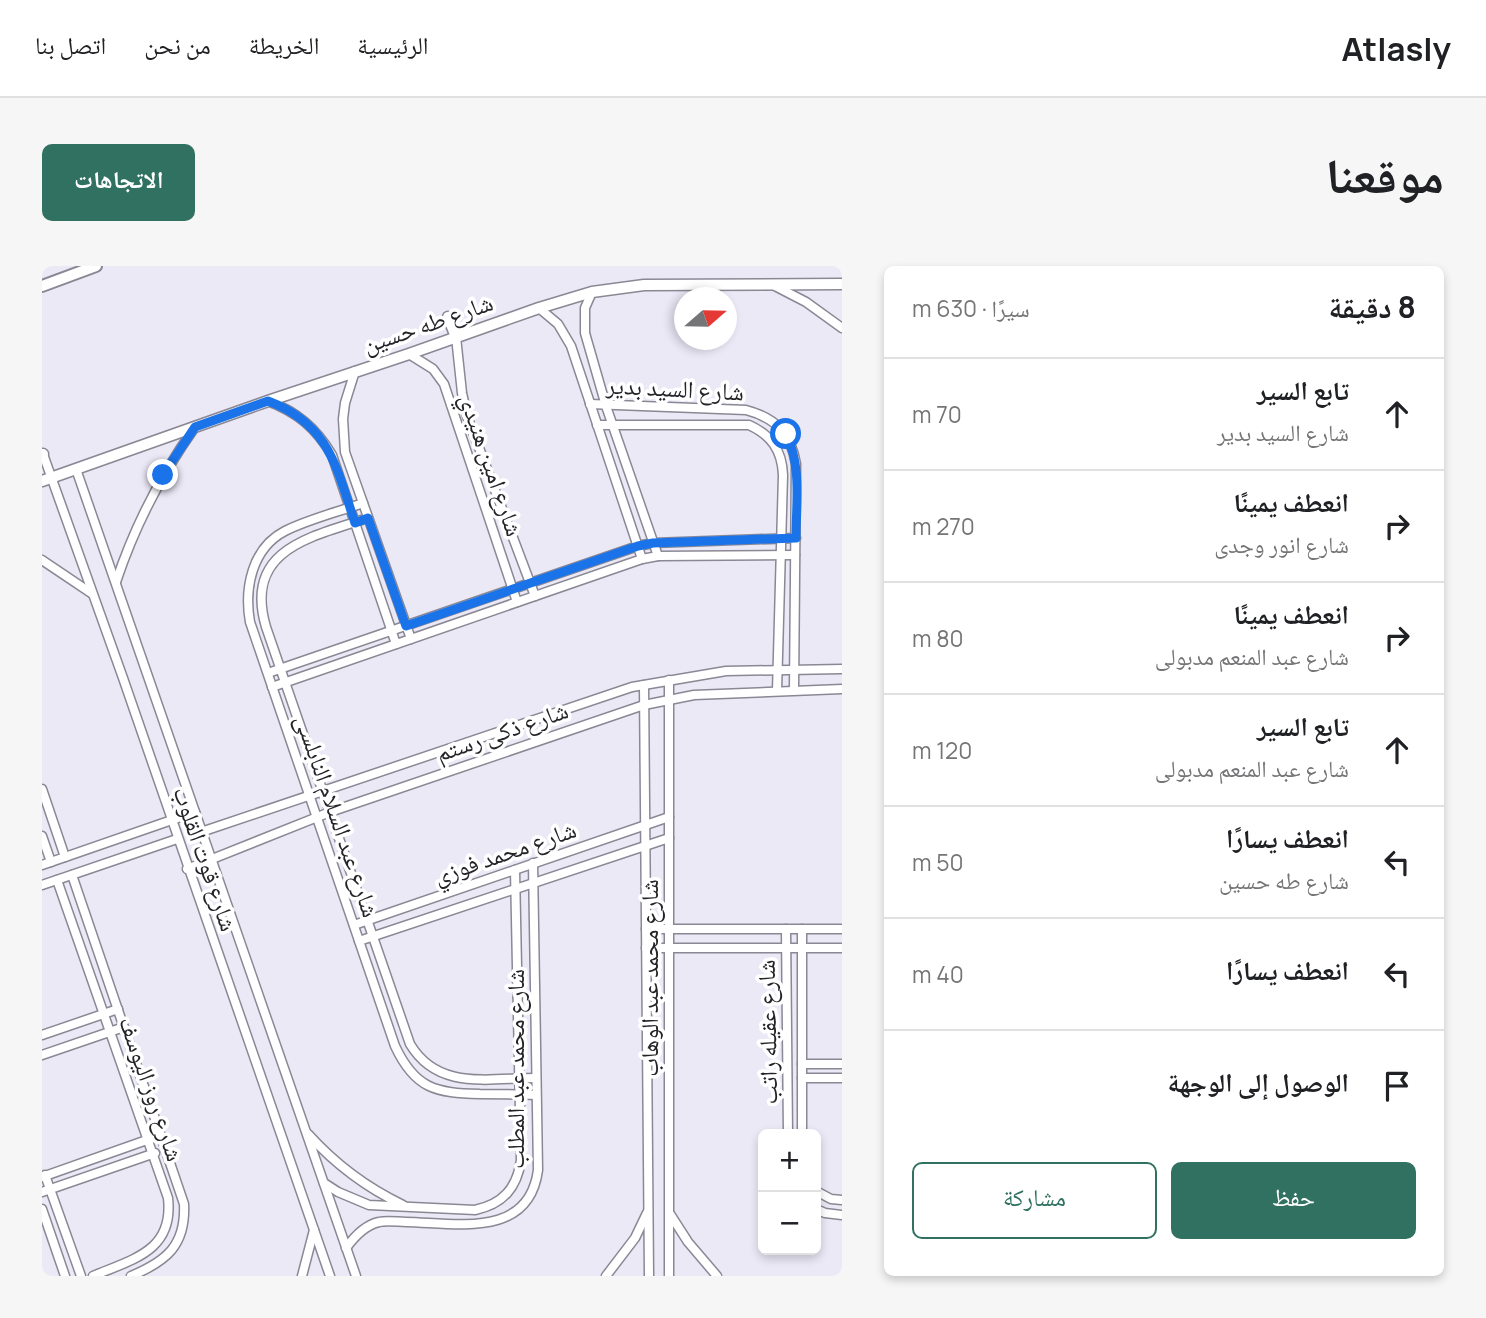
<!DOCTYPE html>
<html lang="ar">
<head>
<meta charset="utf-8">
<style>
  :root { --surface:#fff; --page:#f6f6f6; --text:#202124; --muted:#757577; --line:#e0e0e0; --accent:#317161 }
  body { margin:0; font-family:Manrope,"Noto Naskh Arabic",sans-serif; background:var(--page); color:var(--text); direction:rtl }
  .controls { position:absolute; right:21px; bottom:21px; display:grid; overflow:hidden; border-radius:10px; box-shadow:0 4px 10px #0003 }
  .controls button { width:63px; height:63px; display:grid; place-items:center; padding:0; border:0; border-bottom:2px solid var(--line); background:var(--surface); color:var(--text); font:35px sans-serif }
  .compass { position:absolute; left:632px; top:21px; width:63px; height:63px; border-radius:50%; background:var(--surface); box-shadow:0 4px 10px #0003; rotate:70deg }
  .stop { position:absolute; width:21px; height:21px; margin:-16px; border:5px solid #1a73e8; border-radius:50%; background:#fff }
  .stop.end { background:#1a73e8; border-color:#fff; box-shadow:0 2px 7px #0008 }
  .list { margin:0; padding:0; list-style:none }
  h2 { display:flex; justify-content:space-between; align-items:center; height:91px; margin:0; padding:0 28px; font-size:30px }
  h2 small { font-size:23px; font-weight:400; color:var(--muted) }
  .list li { display:grid; grid-template-columns:46px 1fr auto; gap:21px; align-items:center; box-sizing:border-box; height:112px; padding:0 28px; border-top:2px solid var(--line) }
  .list b { display:block; font-size:26px; white-space:nowrap }
  .list p { margin:0; font-size:23px; white-space:nowrap; color:var(--muted) }
  .list em { font-size:23px; font-style:normal; color:var(--muted) }
  .actions { display:flex; gap:14px; padding:21px 28px }
  .actions a { flex:1; padding:16px 0; border:2px solid var(--accent); border-radius:10px; text-align:center; font-size:24px; color:var(--accent) }
  .actions .main { background:var(--accent); color:#fff }
  .icon { flex:none; width:38px; height:38px; fill:none; stroke:currentColor; stroke-width:2; stroke-linecap:round; stroke-linejoin:round }
  .map { position:relative; flex:none; width:800px; height:1010px; overflow:hidden; direction:ltr; border-radius:10px }
  header { display:flex; align-items:center; gap:42px; box-sizing:border-box; height:98px; padding:0 35px; background:var(--surface); border-bottom:2px solid var(--line) }
  header strong { font-size:33px }
  nav { display:flex; gap:38px; margin-inline-start:auto; font-size:24px }
  .intro { display:flex; align-items:center; justify-content:space-between; box-sizing:border-box; height:168px; padding:0 42px }
  h1 { margin:0; font-size:49px }
  .button { padding:18px 32px; border-radius:10px; background:var(--accent); color:#fff; font-size:24px; font-weight:700 }
  main { display:flex; gap:42px; padding:0 42px }
  aside { flex:1; background:var(--surface); border-radius:10px; box-shadow:0 4px 10px #0003 }
  .map>svg:first-child { display:block }
  .lines { fill:none; stroke-linecap:round; stroke-linejoin:round }
  .minor-casing { stroke:#8a8894; stroke-width:11 }
  .tertiary-casing { stroke:#8a8894; stroke-width:13 }
  .secondary-casing { stroke:#8a8894; stroke-width:14 }
  .minor { stroke:#fff; stroke-width:8 }
  .tertiary { stroke:#fff; stroke-width:10 }
  .secondary { stroke:#fff; stroke-width:10 }
  .route { stroke:#1a73e8; stroke-width:9 }
  .labels { text-anchor:middle; stroke-width:7; stroke-linejoin:round; paint-order:stroke }
  .street-label { font-size:24px; fill:#242328; stroke:#fff }
</style>
</head>
<body>
<header>
<strong>Atlasly</strong>
<nav><a>الرئيسية</a><a>الخريطة</a><a>من نحن</a><a>اتصل بنا</a></nav>
</header>
<div class="intro"><h1>موقعنا</h1><a class="button">الاتجاهات</a></div>
<main>
<aside>
<h2>8 دقيقة<small>سيرًا · 630 m</small></h2>
<ul class="list">
<li><svg class="icon" aria-label="ahead" viewBox="0 0 24 24"><path d="M12 20V5M6 11l6-6 6 6"/></svg><div><b>تابع السير</b><p>شارع السيد بدير</p></div><em>70 m</em></li>
<li><svg class="icon" aria-label="right" viewBox="0 0 24 24"><path d="M7 20v-9h11M14 6l5 5-5 5"/></svg><div><b>انعطف يمينًا</b><p>شارع انور وجدى</p></div><em>270 m</em></li>
<li><svg class="icon" aria-label="right" viewBox="0 0 24 24"><path d="M7 20v-9h11M14 6l5 5-5 5"/></svg><div><b>انعطف يمينًا</b><p>شارع عبد المنعم مدبولى</p></div><em>80 m</em></li>
<li><svg class="icon" aria-label="ahead" viewBox="0 0 24 24"><path d="M12 20V5M6 11l6-6 6 6"/></svg><div><b>تابع السير</b><p>شارع عبد المنعم مدبولى</p></div><em>120 m</em></li>
<li><svg class="icon" aria-label="left" viewBox="0 0 24 24"><path d="M17 20v-9H6M10 6l-5 5 5 5"/></svg><div><b>انعطف يسارًا</b><p>شارع طه حسين</p></div><em>50 m</em></li>
<li><svg class="icon" aria-label="left" viewBox="0 0 24 24"><path d="M17 20v-9H6M10 6l-5 5 5 5"/></svg><div><b>انعطف يسارًا</b></div><em>40 m</em></li>
<li><svg class="icon" aria-label="arrive" viewBox="0 0 24 24"><path d="M6 21V4h12l-3 4 3 4H6"/></svg><div><b>الوصول إلى الوجهة</b></div></li>
</ul>
<div class="actions"><a class="main">حفظ</a><a>مشاركة</a></div>
</aside>
<div class="map">
<svg width="800" height="1010" viewBox="0 0 800 1010">
  <rect width="100%" height="100%" fill="#ece9f7"/>
  <g class="lines">
    <g class="minor-casing">
      <g id="minor">
        <path d="M733,20L764,36L800,62"/>
        <path d="M550,26L543,42V67L564,140L616,290"/>
        <path d="M497,42L516,58L529,80L600,293"/>
        <path d="M414,71L420,127L425,150L493,330"/>
        <path d="M367,88L391,103L402,118L475,336"/>
        <path d="M313,105L303,137L301,153L303,186L369,373"/>
        <path d="M226,135C255,146 274,162 290,189L354,378"/>
        <path d="M548,138L704,144C734,152 749,168 754,198L752,424"/>
        <path d="M555,159H707C729,169 740,184 741,209L735,425"/>
        <path d="M1,188L81,412L288,1010"/>
        <path d="M34,203L314,1010"/>
        <path d="M321,237C296,246 267,253 243,265C210,282 202,322 208,356L353,780C373,823 394,827 438,828C457,828 476,828 494,829"/>
        <path d="M326,252C269,271 201,283 224,361L368,778C396,825 447,812 494,812"/>
        <path d="M0,294L49,327"/>
        <path d="M74,316C93,259 119,209 153,161"/>
        <path d="M226,407L596,280L611,277L754,272"/>
        <path d="M602,419L607,1010"/>
        <path d="M230,421L600,293L616,290L753,289"/>
        <path d="M0,523L23,591"/>
        <path d="M159,566L590,421L684,405L800,403"/>
        <path d="M0,570L9,596"/>
        <path d="M0,599L153,546"/>
        <path d="M145,603L288,546L602,439L652,429L800,423"/>
        <path d="M30,609L142,938C144,979 125,995 89,1010"/>
        <path d="M15,614L126,932C132,985 91,993 51,1010"/>
        <path d="M0,619L135,573"/>
        <path d="M312,659L627,551"/>
        <path d="M604,663H800"/>
        <path d="M744,663L746,868"/>
        <path d="M317,675L627,572"/>
        <path d="M604,682H800"/>
        <path d="M0,769L76,743"/>
        <path d="M0,789L82,761"/>
        <path d="M760,798H800"/>
        <path d="M760,812H800"/>
        <path d="M266,868C294,899 323,921 361,939"/>
        <path d="M760,868V663"/>
        <path d="M3,909L39,1010"/>
        <path d="M0,911L119,869"/>
        <path d="M282,917L296,926L327,939L433,944C461,938 475,922 479,894L473,604"/>
        <path d="M774,925L789,933L800,934"/>
        <path d="M0,926L113,887"/>
        <path d="M0,943L23,1010"/>
        <path d="M774,943L783,947L800,949"/>
        <path d="M628,948L646,976L675,1010"/>
        <path d="M304,982C312,971 323,959 337,956C345,954 356,956 364,956C414,957 487,973 496,904L491,597"/>
        <path d="M260,1010L272,964"/>
        <path d="M564,1010L593,972L605,947"/>
        <path d="M627,1010V414"/>
      </g>
    </g>
    <g class="tertiary-casing">
      <g id="tertiary">
        <path d="M406,51L414,71"/>
        <path d="M0,189L1,188"/>
        <path d="M0,215L226,135L367,88L497,42L550,26L602,19L800,18"/>
      </g>
    </g>
    <g class="secondary-casing">
      <path id="secondary" d="M0,20L54,0"/>
    </g>
    <use href="#minor" class="minor"/>
    <use href="#tertiary" class="tertiary"/>
    <use href="#secondary" class="secondary"/>
  </g>
  <g class="lines">
    <path class="route" d="M121,209L153,161L226,135C287,158 294,200 313,257L326,252L364,360L596,280L611,277L754,272C754,237 760,200 744,168"/>
  </g>
  <g class="labels">
    <g class="street-label">
      <text transform="translate(386 58) rotate(-19)" y="8">شارع طه حسين</text>
      <text transform="translate(633 123) rotate(3)" y="8">شارع السيد بدير</text>
      <text transform="translate(449 199) rotate(71)" y="8">شارع امين هنيدي</text>
      <text transform="translate(460 466) rotate(-19)" y="8">شارع ذكى رستم</text>
      <text transform="translate(295 550) rotate(71)" y="8">شارع عبد السلام النابلسى</text>
      <text transform="translate(463 587) rotate(-19)" y="8">شارع محمد فوزي</text>
      <text transform="translate(163 593) rotate(71)" y="8">شارع قوت القلوب</text>
      <text transform="translate(608 712) rotate(-90)" y="8">شارع محمد عبد الوهاب</text>
      <text transform="translate(726 766) rotate(-91)" y="8">شارع عقيله راتب</text>
      <text transform="translate(474 803) rotate(-90)" y="8">شارع محمد عبد المطلب</text>
      <text transform="translate(109 823) rotate(71)" y="8">شارع روز اليوسف</text>
    </g>
  </g>
</svg>
<div class="controls">
<button>+</button>
<button>−</button>
</div>
<svg class="compass" viewBox="-18 -18 36 36"><path d="M0-13l5 13h-10z" fill="#e53935"/><path d="M0 13l5-13h-10z" fill="#757577"/></svg>
<div class="stop" style="left:744px;top:168px"></div>
<div class="stop end" style="left:121px;top:209px"></div>
</div>
</main>
</body>
</html>
